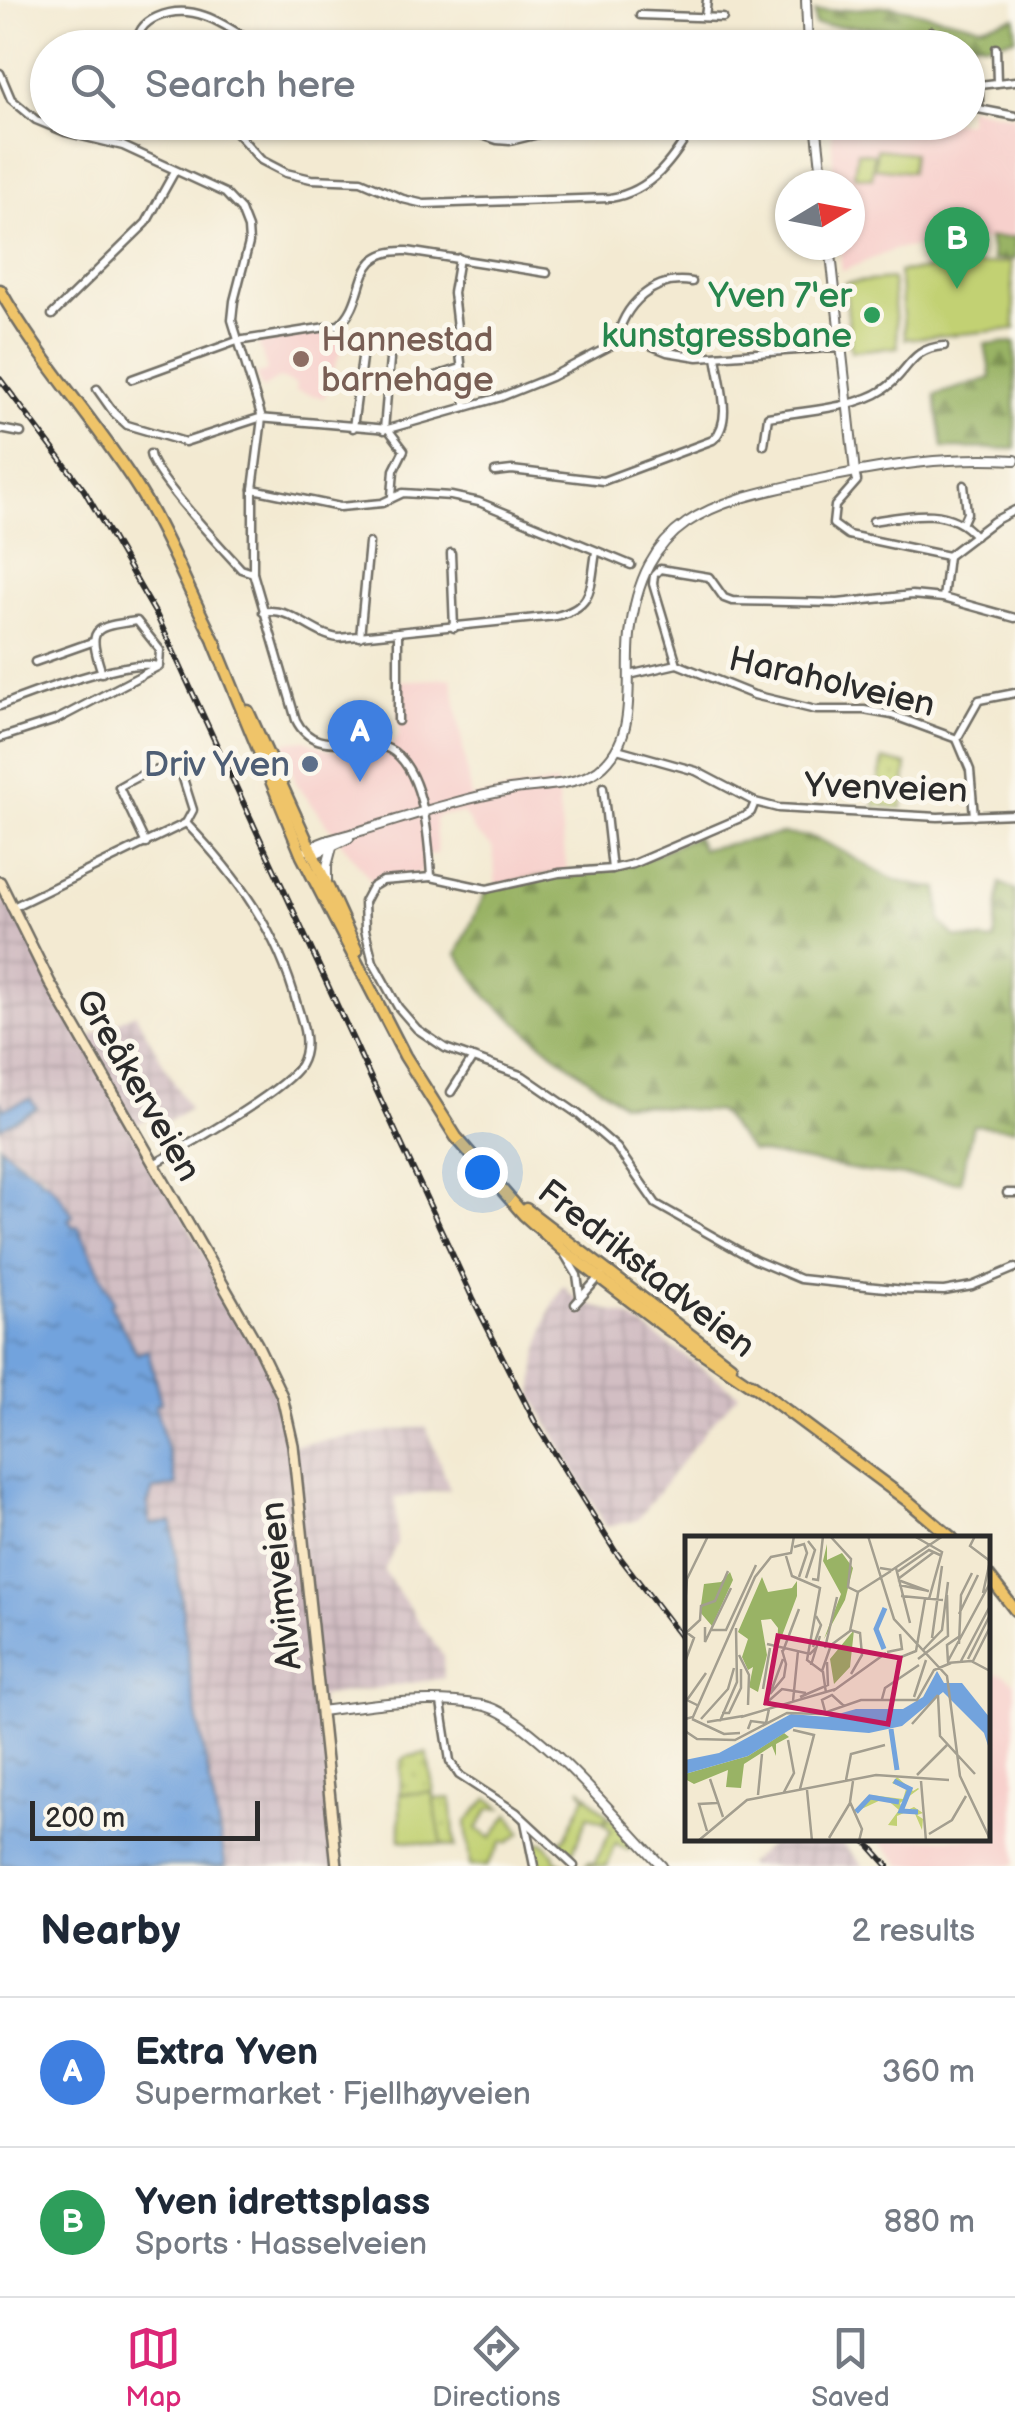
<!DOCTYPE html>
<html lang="en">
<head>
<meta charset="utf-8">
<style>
  :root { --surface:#fff; --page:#f2f2f3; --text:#1f2937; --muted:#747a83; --line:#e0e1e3; --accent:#db2777 }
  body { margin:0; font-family:"Balsamiq Sans",sans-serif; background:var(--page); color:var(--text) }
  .compass { position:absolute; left:775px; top:170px; width:90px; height:90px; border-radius:50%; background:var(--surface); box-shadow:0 2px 8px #0004; rotate:80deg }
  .scale { position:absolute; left:30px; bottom:25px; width:230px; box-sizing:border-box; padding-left:10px; border:5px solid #2b2b2b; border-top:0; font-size:28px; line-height:35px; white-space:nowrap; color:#2b2b2b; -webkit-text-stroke:8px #fbf7ec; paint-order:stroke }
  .you { position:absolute; left:482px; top:1172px; width:35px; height:35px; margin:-25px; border:8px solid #fff; border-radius:50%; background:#1a73e8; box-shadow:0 0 0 15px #1a73e833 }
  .badge { display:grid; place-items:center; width:65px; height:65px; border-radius:50%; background:var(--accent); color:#fff; font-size:32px; font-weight:700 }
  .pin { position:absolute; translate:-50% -82px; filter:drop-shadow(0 2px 5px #0008) }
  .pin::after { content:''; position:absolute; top:52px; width:35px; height:30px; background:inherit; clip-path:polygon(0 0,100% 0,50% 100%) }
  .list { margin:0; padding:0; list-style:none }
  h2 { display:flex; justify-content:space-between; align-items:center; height:130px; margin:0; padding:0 40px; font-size:42px }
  h2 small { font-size:32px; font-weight:400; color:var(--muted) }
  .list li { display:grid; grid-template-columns:65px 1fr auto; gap:30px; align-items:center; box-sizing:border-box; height:150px; padding:0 40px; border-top:2px solid var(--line) }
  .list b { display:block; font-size:38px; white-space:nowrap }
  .list p { margin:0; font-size:32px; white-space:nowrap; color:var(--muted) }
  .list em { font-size:32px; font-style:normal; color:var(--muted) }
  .icon { flex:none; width:55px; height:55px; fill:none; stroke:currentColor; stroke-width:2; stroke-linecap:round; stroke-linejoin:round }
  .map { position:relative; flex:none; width:1015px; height:1866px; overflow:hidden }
  .search { position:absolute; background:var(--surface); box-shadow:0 2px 8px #0004; left:30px; right:30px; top:30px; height:110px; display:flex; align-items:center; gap:25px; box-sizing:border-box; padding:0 35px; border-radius:55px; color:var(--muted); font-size:38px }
  .sheet { height:430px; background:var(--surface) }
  nav { display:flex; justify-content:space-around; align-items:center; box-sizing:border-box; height:140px; border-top:2px solid var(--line); background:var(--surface); font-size:28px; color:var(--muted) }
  nav a { display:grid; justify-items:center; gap:5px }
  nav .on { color:var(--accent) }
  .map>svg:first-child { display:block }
  .built { fill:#f7d0cc }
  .industrial { fill:url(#industrial-grid) }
  .grass { fill:url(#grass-dots); stroke:#767e4f; stroke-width:2.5 }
  .forest { fill:url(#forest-firs); stroke:#626f48; stroke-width:2.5 }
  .green { fill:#c2d173; stroke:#767e4f; stroke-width:2.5 }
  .water { fill:url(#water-ripples); stroke:#4e6784; stroke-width:2.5 }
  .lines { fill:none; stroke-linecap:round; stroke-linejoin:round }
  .minor-casing { stroke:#716e65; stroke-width:11 }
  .tertiary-casing { stroke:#716e65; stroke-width:12 }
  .secondary-casing { stroke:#716e65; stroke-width:14 }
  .primary-casing { stroke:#716e65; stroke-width:15 }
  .minor { stroke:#fff; stroke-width:6 }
  .tertiary { stroke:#fff; stroke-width:8 }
  .secondary { stroke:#f9e7c3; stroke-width:9 }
  .primary { stroke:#efc469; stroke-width:10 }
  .rail-casing { stroke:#2b2b2b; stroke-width:6 }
  .rail { stroke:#fbf7ec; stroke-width:2.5; stroke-dasharray:8; stroke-linecap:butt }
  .leisure-dot { fill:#2e9e5b; stroke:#fbf7ec; stroke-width:4 }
  .education-dot { fill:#8d6e63; stroke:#fbf7ec; stroke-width:4 }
  .service-dot { fill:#5c6f8a; stroke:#fbf7ec; stroke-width:4 }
  .labels { text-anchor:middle; stroke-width:10; stroke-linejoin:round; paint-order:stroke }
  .leisure-label { font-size:35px; fill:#27864d; stroke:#fbf7ec; text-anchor:end }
  .education-label { font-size:35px; fill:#785e54; stroke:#fbf7ec; text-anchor:start }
  .street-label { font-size:35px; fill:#2b2b2b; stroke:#fbf7ec }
  .service-label { font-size:35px; fill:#4e5e75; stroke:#fbf7ec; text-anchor:end }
  .inset-river { fill:none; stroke:#72a3dd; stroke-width:5 }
  .inset-road { fill:none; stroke:#a39e8f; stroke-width:2.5 }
  .view { fill:#c2185b; fill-opacity:0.15; stroke:#c2185b; stroke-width:5 }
  .inset-edge { fill:none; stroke:#2b2b2b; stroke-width:5 }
</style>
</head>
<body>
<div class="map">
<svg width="1015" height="1866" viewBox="0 0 1015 1866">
  <defs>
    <pattern id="industrial-grid" width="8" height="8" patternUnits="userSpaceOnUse" patternTransform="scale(2.5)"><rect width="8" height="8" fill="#d2bec3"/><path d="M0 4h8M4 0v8" fill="none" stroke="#b4a3a8"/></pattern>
    <pattern id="grass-dots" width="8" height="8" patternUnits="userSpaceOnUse" patternTransform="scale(2.5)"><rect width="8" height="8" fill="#c2d173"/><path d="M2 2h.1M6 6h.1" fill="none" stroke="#a7b464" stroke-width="1.8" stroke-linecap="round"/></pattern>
    <pattern id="forest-firs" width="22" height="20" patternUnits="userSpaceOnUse" patternTransform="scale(2.5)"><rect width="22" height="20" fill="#99b365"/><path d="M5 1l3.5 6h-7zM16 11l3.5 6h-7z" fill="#7d9253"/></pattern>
    <pattern id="water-ripples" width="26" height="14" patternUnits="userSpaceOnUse" patternTransform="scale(2.5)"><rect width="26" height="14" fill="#72a3dd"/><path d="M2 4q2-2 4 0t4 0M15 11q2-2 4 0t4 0" fill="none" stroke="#5e85b3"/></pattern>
  </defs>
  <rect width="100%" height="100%" fill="#fbf7ec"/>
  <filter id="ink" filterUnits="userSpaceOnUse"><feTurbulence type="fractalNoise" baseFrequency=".01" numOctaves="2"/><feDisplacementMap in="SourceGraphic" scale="20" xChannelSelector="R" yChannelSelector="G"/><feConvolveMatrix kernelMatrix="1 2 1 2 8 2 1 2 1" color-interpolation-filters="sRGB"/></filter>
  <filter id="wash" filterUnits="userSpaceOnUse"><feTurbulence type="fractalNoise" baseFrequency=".0048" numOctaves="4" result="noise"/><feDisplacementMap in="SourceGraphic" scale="40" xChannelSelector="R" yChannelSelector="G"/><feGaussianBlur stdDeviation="2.25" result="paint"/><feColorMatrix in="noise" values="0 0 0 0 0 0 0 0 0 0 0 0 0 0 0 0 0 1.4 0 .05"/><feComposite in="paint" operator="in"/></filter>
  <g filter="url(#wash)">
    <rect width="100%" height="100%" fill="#f3ead2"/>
    <g class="built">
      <path d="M968,107L1015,116V237L896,249L842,271L839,245H850V185H834L831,122H968Z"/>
      <path d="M346,326L349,327L324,398L295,391L296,384L280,378L262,389L256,375L267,371L258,340L337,331Z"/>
      <path d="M452,678L471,798L556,783L567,872L496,888L493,848L474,831L464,814L439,815L435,820L437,854L425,855L426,867L418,874L371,881L297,785L284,751L286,742L305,740L330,750L366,748L387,753L399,735L398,681Z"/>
      <path d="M988,1673L1003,1674L1015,1682V1862L1010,1866H903L879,1839L988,1838Z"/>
    </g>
    <g class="industrial">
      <path d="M0,882L83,1040L135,1013L189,1109L160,1125L153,1115L132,1127L272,1373L293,1445L426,1426L450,1489L395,1498L397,1543L384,1571L443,1656L444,1678L320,1697L337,1866H226L192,1689L173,1523L150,1524L147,1505L153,1490L177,1484L155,1405L160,1403L147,1350L137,1355L110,1304L113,1301L78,1226L73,1228L44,1176L0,1145V1128L11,1121L0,1101Z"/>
      <path d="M564,1285L570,1294L593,1306L626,1315L739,1394L710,1425L637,1520L606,1527L533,1396L537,1358L549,1312Z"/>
      <path d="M775,1839H838L864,1866H745Z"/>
    </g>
    <g class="grass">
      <path d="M883,759L907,765L902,808L874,806Z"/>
      <path d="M427,1753L435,1799L451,1798L455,1847L400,1840L401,1762L406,1757Z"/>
    </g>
    <g class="forest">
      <path d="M891,6L981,26L1015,17V38L987,44L903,29L815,25L814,12Z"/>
      <path d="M1015,237V259L993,260L989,238Z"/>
      <path d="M1015,342V449L943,448L935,395L991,378L985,344Z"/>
      <path d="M782,834C792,835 804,835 814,838C863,856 878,885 938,888L941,922L955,937L994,941L1000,883L1015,890V1129L973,1125L960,1182L867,1172L751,1151L719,1112L621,1103L552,1052L488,998L457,954L487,889L532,878L633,864L696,836L702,849Z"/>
    </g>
    <g class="green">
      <path d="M877,149L913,153L911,172L874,168Z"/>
      <path d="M857,152L874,154L872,178L854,176Z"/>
      <path d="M1011,262L1015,329L905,339L899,272Z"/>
      <path d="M892,279L898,347L851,351L845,283Z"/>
      <path d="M580,1788L635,1843L628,1850L616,1844L607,1866H586L589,1862L594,1864L611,1831L604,1824L608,1817L602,1822L588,1816L572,1854L559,1841L565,1838L585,1796Z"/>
      <path d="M432,1792L442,1845L400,1840V1794Z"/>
      <path d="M488,1798L501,1808L489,1809L477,1829L491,1838L509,1814L521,1833L507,1843L502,1841L487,1866H470L466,1822Z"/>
      <path d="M537,1843H544L555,1856V1860L565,1866H538L534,1849Z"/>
    </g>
    <g class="water">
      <path d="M30,1099L37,1108L0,1128V1101L3,1109Z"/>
      <path d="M0,1145C30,1175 48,1171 73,1216L68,1219L73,1227L78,1226L114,1302L110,1304L137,1354L148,1350L161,1403L155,1405L177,1485L153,1490L147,1505L150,1524L172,1522L192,1689L226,1866H0Z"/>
    </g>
  </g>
  <g filter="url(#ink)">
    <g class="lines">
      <g class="minor-casing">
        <g id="minor">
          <path d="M640,15L723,18"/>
          <path d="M705,17L707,0"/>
          <path d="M931,31L932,48"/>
          <path d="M136,48C137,32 143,23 157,17C196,0 229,28 261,48"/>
          <path d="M996,48L997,83"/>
          <path d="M0,73L11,99L36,120L65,132L123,146L225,193L241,210L248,228L249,243L234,301L232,320L262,418L253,489V573L296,720C316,761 363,730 394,752C425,775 429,842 431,877L487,889L559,873L612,869L633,864L745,816L751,812L755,802"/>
          <path d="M968,74L979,85L1015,81"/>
          <path d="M968,107L1015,116"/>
          <path d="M979,108V85"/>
          <path d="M227,122L261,160L286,173L311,179L361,181L403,199L424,204L610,198C654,191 674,157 696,122"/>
          <path d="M443,122L497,140L510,141L588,122"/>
          <path d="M653,122L685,139"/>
          <path d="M459,258L453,293L466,406"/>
          <path d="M52,315L146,223L175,171"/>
          <path d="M616,343C623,305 654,275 692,282"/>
          <path d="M432,377L461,368"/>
          <path d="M132,379L237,341L339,325C371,298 348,249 407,251L547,273"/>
          <path d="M97,389L114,413L127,425L185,442L259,418L388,429L501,397L551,377L616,343L642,342L667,352L698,357L842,347"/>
          <path d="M353,428L364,342"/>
          <path d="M0,429L21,433"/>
          <path d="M388,429L404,450L394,470L392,496"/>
          <path d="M384,430L390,359"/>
          <path d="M764,445L768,417C800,411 857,408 883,390C908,374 909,348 944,346"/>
          <path d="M150,454C152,474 223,549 241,569L253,573"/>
          <path d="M495,472L512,470L603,481L713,440C734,421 719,381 716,356"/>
          <path d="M855,472L857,481L835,506L833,524L848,535L948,556L943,598"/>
          <path d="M253,489L340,507L382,503L403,493L451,496L479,502L631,565"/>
          <path d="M873,521C909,515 949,505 975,536"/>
          <path d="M963,522L967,513L964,485"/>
          <path d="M451,553L454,628"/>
          <path d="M948,556L994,521L1015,510"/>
          <path d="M263,612C289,605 312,635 339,638L556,616C595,607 590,586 596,552"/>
          <path d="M398,634V721"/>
          <path d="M360,637L369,543"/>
          <path d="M35,662L92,642"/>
          <path d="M677,664L653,584L654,575L660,569L709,577L724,598L732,601L838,603L912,595L943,598L1015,618"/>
          <path d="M629,675L677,664L754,695L816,710H864L892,715L957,739L970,770L974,816"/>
          <path d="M0,706C31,693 128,658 157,666"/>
          <path d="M0,738L56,720L159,666L160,650L137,621C92,627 87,628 102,673"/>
          <path d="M957,739L979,700L1015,693"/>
          <path d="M617,749L696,771L755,802L778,808L938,817L1015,814"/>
          <path d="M603,787L612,869"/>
          <path d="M146,844L119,787C137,776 160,764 181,772L193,810L186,823"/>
          <path d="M431,877L382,881L372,887L364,902L365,930L373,962L398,1007L417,1029L445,1048L523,1076L578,1114L617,1148L656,1204L755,1260L800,1279L904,1290L944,1291L972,1286L1015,1268"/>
          <path d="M11,908L186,823C238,877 278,932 297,1005C303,1024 311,1046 300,1065C286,1090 183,1148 154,1164"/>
          <path d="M451,1092L472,1059"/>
          <path d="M1007,1193H1015"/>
          <path d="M565,1255L577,1275L580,1296"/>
          <path d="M575,1304L601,1275"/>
          <path d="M441,1703L450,1761L459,1775L516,1812L574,1866"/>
          <path d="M525,1822L534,1866"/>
        </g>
      </g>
      <g class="tertiary-casing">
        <g id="tertiary">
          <path d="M806,0L808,48"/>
          <path d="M816,122L823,185"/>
          <path d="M830,245L855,472"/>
          <path d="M308,850C322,840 341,837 357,832C408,817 458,799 510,790C538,785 574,787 598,770C640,738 625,681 630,635C643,512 718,502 820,479C888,465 946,456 1015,460"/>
          <path d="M312,855L349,838"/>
          <path d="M327,880V866L332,847"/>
          <path d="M321,1711C374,1704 428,1696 481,1705C531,1714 624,1827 662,1866"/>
        </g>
      </g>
      <g class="secondary-casing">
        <path id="secondary" d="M0,882L50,983L257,1344L282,1396L293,1445L337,1866"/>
      </g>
      <g class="primary-casing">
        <g id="primary">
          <path d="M0,290C40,362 98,423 141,493C171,542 190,596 217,646"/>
          <path d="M214,642L302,856L405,1056L456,1137L524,1215L562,1249L666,1328L752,1386"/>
          <path d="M248,711L357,951"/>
          <path d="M526,1209L731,1366"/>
          <path d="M751,1384L908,1501L952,1538"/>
          <path d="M988,1575L1015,1610"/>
        </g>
      </g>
      <use href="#minor" class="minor"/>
      <use href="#tertiary" class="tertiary"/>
      <use href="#secondary" class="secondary"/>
      <use href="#primary" class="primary"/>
      <g class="rail-casing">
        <g id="rail">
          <path d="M0,379L84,490L157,616L473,1299L536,1424L615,1551L688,1646"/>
          <path d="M863,1838L888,1866"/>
        </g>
      </g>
      <use href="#rail" class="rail"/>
    </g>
  </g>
  <circle class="leisure-dot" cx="872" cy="315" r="10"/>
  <circle class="education-dot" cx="301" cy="359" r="10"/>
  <circle class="service-dot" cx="310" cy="764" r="10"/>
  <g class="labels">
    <g class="leisure-label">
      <text x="852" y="307">Yven 7'er<tspan x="852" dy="40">kunstgressbane</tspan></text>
    </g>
    <g class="education-label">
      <text x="321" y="351">Hannestad<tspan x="321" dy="40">barnehage</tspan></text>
    </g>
    <g class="street-label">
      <text transform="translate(832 681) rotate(13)" y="12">Haraholveien</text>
      <text transform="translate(886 787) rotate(2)" y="12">Yvenveien</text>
      <text transform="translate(139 1085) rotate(60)" y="12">Greåkerveien</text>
      <text transform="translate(647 1268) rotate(38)" y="12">Fredrikstadveien</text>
      <text transform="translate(280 1586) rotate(-96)" y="12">Alvimveien</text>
    </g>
    <g class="service-label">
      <text x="290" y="776">Driv Yven</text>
    </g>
  </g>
  <g transform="translate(685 1536)">
    <rect width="305" height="305" fill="#f3ead2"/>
    <path d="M212,241L228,255L233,252L234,253L215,267L218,276L229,271L238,277L232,279L238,283L237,294L228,273L212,280V290L203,289L214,274L200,262L168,277L186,259L218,263L221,253L207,247Z" fill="#c2d173"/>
    <path d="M142,8V24L157,17L168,32L160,64L139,103L156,58L138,25ZM45,36L48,44L27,90L15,76L19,48L36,46ZM77,41L83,56L107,52L112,45V60L92,113L93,92L86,83L76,84L82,119L73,156L64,151L68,131L63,134L57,121L63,103L53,96ZM169,94L165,131L149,148L145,123ZM99,197L104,201L91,208V220L87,210L59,228L56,252L41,251L43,234L9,248L0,243V238L63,220Z" fill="#99b365"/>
    <path d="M252,135L259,147H277L305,182V216L299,197L258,156L217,190L184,197L109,191L63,220L0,238V224L34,217L106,178L143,181L171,173H218L238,161Z" fill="#72a3dd"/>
    <path class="inset-river" d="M199,113L191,93L200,72M206,193L212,234M209,245L225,253L216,275L233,276M171,276L185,261L214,266"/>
    <path class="inset-road" d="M145,0L166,23L163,51L173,56M183,0L209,83L262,140L275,240L305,303M229,0L257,16L244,63M290,0L285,10L305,25L298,57M109,11L119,8L122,17L114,41M101,20L107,40L135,52L122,124L138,136L141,157M195,32L207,34L258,0M211,32L225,87M212,36L244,14L255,19M121,42L130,14L123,5M127,43L133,44L138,0M213,43L249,16M213,44L243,55M214,49L244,55M173,56L206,35M216,60L258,64M0,70L2,43L23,0M274,78L293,39M20,91V106L46,52M25,94H41L71,29M165,94L175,97L177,119L166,138M2,96L15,84L16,70L30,65L43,35M247,102L257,30M82,108L125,118L131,112M274,108L276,59L287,37M128,111L136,89L131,80M140,112L152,61M97,114L101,128L99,141L85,158L98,123M238,114L257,94L263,46M98,115L114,73M202,116L217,113L215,98M54,119L64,139L63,169M216,121L231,115L240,63M233,123L263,100L262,59M283,123L305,79M263,125L305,47M276,125L305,70M288,125L305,91M0,126L9,102L1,96M263,126L262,109L275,100M262,127L286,125L305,135M126,129L135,100M137,135L146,109L165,95L173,56M78,153L85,112M148,155L201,117M253,159L255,200L290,238M115,161L143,149L142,126M229,161L241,124M197,163L200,152L234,129M108,165L113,115M12,169L2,164L21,137M79,169L97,153L121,157M140,175L137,164L147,159L159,170M37,177H44L56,152V133M56,181L151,153M0,183L8,181L70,41L86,21L106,17L109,0M7,183L39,198L55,197M16,183L43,153L49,132M35,185L52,146L51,92M22,186L58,180M227,188L253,159M63,193L66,185L81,187L84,173M108,194L129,199L115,253M0,195L12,203L50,204L102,177L136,178L176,164H232L249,134L266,127M232,239L262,209M25,243L38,281M161,244L166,218L200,209M168,245L165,266L177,293L174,305M236,245L241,305M122,254L127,305M99,256L109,237L103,204M73,259L77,218M22,295L14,268L32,267M244,298L267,284L281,260M144,302L165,267M13,305L62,264L191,239L264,244"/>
    <path class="view" d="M93,100L215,122L203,188L81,167Z"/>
    <rect width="305" height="305" class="inset-edge"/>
  </g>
</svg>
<svg class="compass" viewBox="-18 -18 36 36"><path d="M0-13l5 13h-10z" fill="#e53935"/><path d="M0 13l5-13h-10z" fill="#747a83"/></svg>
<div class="scale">200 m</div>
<div class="you"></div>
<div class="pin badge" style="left:360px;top:782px;background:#3f7fe0">A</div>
<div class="pin badge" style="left:957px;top:289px;background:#2e9e5b">B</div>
<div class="search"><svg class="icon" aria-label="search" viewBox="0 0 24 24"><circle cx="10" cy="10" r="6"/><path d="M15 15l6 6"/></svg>Search here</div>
</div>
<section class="sheet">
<h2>Nearby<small>2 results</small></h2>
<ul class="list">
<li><span class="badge" style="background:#3f7fe0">A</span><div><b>Extra Yven</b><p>Supermarket · Fjellhøyveien</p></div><em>360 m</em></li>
<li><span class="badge" style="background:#2e9e5b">B</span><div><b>Yven idrettsplass</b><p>Sports · Hasselveien</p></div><em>880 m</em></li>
</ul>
</section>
<nav>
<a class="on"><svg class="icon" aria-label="map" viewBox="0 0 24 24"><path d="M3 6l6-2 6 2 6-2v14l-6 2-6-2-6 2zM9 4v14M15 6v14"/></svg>Map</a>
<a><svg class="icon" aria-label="directions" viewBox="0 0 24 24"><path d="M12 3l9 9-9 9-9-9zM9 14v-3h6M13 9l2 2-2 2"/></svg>Directions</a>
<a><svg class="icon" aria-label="saved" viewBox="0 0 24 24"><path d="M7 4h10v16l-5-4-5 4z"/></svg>Saved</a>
</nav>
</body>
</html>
